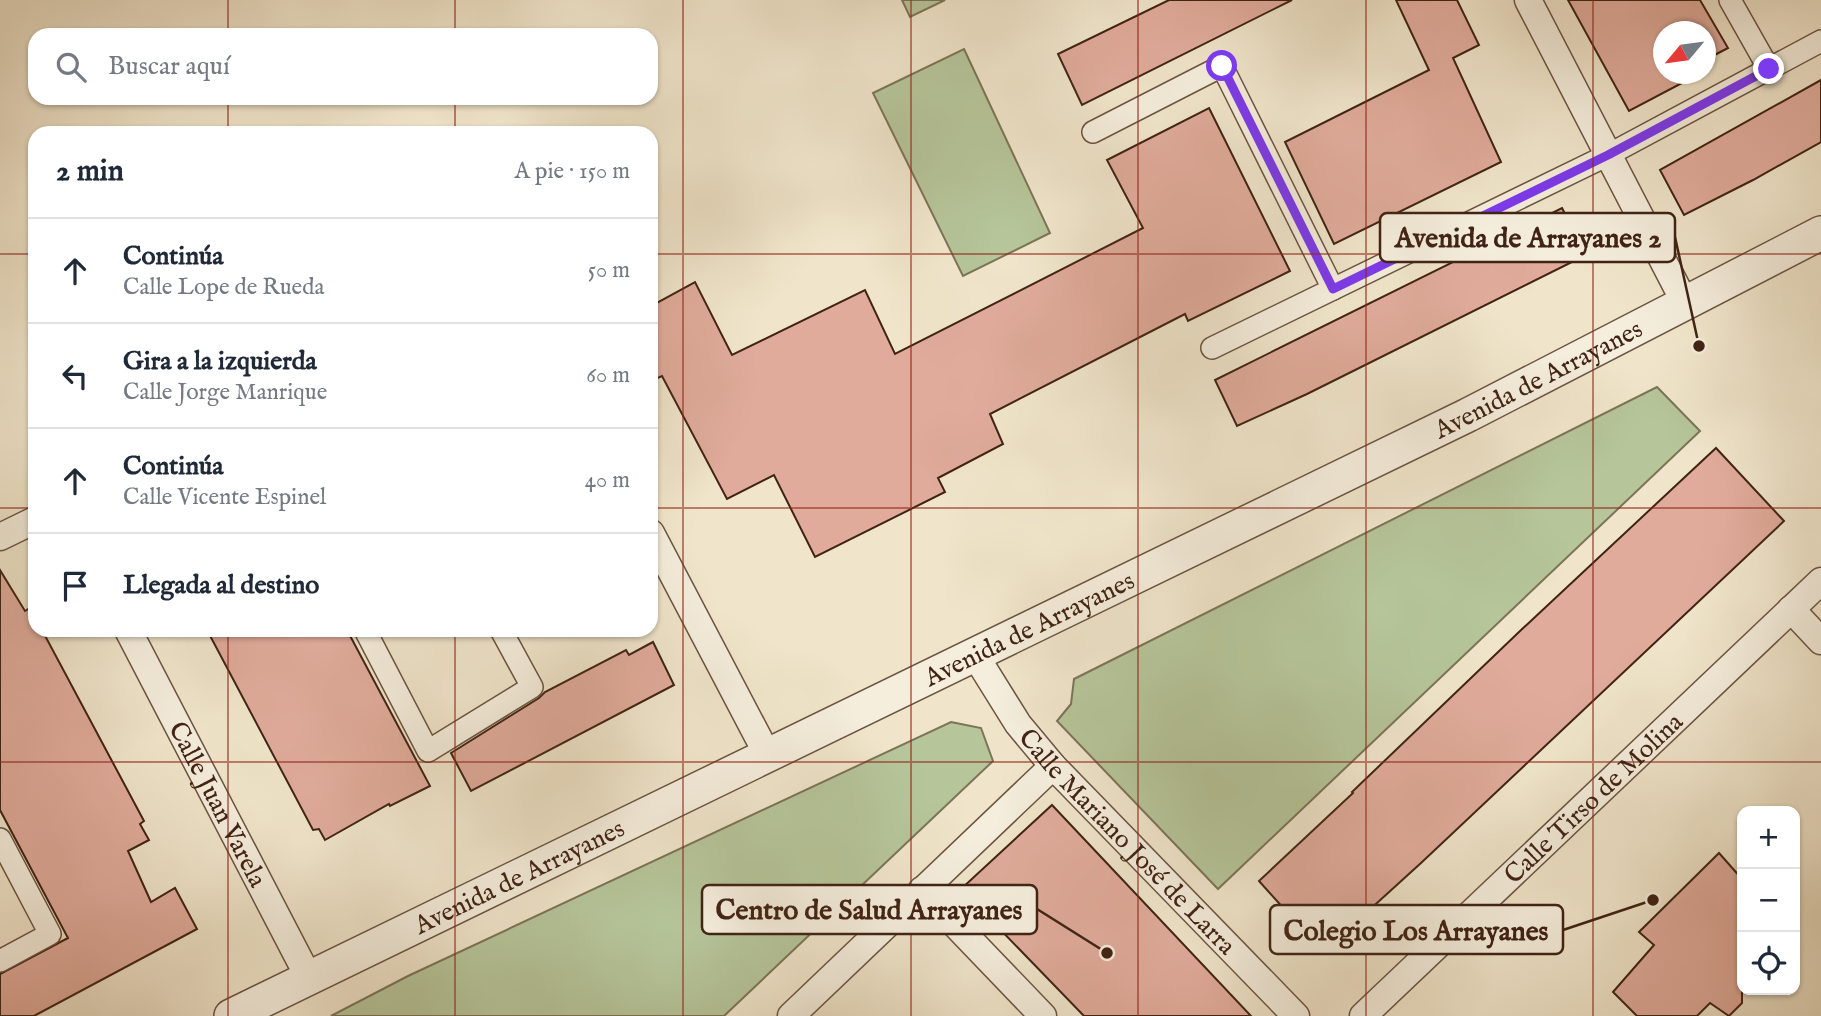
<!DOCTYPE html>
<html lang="es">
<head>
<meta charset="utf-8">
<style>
  :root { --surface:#fff; --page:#f2f2f3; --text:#1f2937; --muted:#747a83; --line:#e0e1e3 }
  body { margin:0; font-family:"IM FELL English",serif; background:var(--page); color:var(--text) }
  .controls { position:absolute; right:21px; bottom:21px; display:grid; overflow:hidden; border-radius:14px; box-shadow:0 2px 5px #0004 }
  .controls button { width:63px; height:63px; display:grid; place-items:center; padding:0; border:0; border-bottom:2px solid var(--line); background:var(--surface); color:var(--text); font:35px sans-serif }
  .compass { position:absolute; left:1653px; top:21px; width:63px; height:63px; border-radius:50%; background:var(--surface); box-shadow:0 2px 5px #0004; rotate:241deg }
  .stop { position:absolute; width:21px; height:21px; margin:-16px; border:5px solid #7c3aed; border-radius:50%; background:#fff }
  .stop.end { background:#7c3aed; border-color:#fff; box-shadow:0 2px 7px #0008 }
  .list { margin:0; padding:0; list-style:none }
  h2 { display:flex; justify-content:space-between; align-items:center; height:91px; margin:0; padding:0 28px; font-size:30px }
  h2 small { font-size:23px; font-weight:400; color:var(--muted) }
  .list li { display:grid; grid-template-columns:46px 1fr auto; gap:21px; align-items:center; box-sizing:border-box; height:105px; padding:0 28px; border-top:2px solid var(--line) }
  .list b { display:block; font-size:26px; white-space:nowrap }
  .list p { margin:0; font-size:23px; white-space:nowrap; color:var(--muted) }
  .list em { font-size:23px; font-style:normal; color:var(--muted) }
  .icon { flex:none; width:38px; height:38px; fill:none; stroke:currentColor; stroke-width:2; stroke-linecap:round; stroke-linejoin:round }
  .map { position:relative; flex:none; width:1821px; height:1016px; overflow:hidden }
  .search { position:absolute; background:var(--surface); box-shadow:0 2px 5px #0004; left:28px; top:28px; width:630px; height:77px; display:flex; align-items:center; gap:18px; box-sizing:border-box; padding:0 24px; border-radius:21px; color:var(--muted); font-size:26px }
  .panel { position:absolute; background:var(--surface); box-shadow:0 2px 5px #0004; left:28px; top:126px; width:630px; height:511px; border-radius:21px }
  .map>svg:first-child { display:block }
  .green { fill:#b6c59a; stroke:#7b7457; stroke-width:2 }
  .building { fill:#e0ab9b; stroke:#402314; stroke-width:2 }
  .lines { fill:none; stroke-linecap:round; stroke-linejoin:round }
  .pedestrian-casing { stroke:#6c5442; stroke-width:24 }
  .minor-casing { stroke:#6c5442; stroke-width:29 }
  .tertiary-casing { stroke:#6c5442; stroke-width:36 }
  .pedestrian { stroke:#f5eedd; stroke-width:21 }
  .minor { stroke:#f5eedd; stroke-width:26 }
  .tertiary { stroke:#f5eedd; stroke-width:33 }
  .route { stroke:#7c3aed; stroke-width:9 }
  .grid { fill:none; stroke:#8f2418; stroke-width:2; stroke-opacity:0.55 }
  .labels { text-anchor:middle; stroke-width:6; stroke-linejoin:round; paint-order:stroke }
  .street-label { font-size:26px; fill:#402314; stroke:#f5eedd }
  .leader { fill:none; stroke:#402314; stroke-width:2.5 }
  .callout-dot { fill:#402314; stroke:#f5eedd; stroke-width:2.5 }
  .callout { fill:#f5eedd; stroke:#402314; stroke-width:2.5 }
  .callout-label { font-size:28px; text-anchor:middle; font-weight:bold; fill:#402314 }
</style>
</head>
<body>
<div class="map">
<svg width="1821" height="1016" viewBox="0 0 1821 1016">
  <rect width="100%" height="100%" fill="#f0e5cb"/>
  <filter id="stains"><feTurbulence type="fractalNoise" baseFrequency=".00286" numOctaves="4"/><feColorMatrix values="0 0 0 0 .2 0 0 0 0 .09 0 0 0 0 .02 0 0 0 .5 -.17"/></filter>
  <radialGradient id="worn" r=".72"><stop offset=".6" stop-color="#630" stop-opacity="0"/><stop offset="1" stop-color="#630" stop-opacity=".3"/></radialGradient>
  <g class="green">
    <path d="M902,0H945L910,17Z"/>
    <path d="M964,49L1050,233L963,276L873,93Z"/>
    <path d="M1657,387L1700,431L1218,889L1057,721L1071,704L1074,679Z"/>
    <path d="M951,722L981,728L993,761L724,1016H331L408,976Z"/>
  </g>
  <g class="building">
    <path d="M1169,0H1292L1082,105L1058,54Z"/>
    <path d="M1396,0H1457L1479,45L1453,58L1501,162L1334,244L1285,142L1429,70Z"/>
    <path d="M1568,0H1700L1728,48L1705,60V32H1663V74H1699L1629,111Z"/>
    <path d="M1821,80V142L1753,180L1684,215L1660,170Z"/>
    <path d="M1209,108L1290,271L1188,321L1185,314L990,414L1003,444L938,478L945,492L815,557L774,475L727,499L662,376L651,381V306L695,282L732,355L865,290L895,354L1143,228L1107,160Z"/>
    <path d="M1562,208L1586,255L1307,394L1237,426L1215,380Z"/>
    <path d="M1716,448L1784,521L1421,863L1323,952L1259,881L1353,793L1352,792L1520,631Z"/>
    <path d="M0,570L25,611L30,608L35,617V630H42L144,821L140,824L149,840L128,851L151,902L175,888L197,929L34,1016H0V974L68,938L0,810Z"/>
    <path d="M207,630H347L430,786L390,806L389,804L325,840L319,829L313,830Z"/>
    <path d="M653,642L674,685L471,791L451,753L539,698L545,692L626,650L629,655Z"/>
    <path d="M1052,805L1251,1016H1084L961,889Z"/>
    <path d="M1719,853L1742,879V1003L1729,1016L1710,1003L1697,1016H1637L1613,992L1654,945L1639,932Z"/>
  </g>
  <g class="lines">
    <g class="pedestrian-casing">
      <g id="pedestrian">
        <path d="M1730,0L1769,69"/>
        <path d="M1093,132L1222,66L1333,289"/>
        <path d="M1212,348L1608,155L1821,41"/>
        <path d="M365,630L428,751L532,687L501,630"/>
        <path d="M0,839L50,934L0,961"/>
      </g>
    </g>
    <g class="minor-casing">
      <g id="minor">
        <path d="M1528,0L1685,303"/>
        <path d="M651,533L768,756"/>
        <path d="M0,537L35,520"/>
        <path d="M1791,609L1821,641"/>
        <path id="s1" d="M128,630L309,978"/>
        <path id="s2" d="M975,655L1018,724L1053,766L1296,1016"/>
        <path d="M922,890L1043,1016"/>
        <path d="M791,1016L1053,766"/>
        <path id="s3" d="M1363,1016L1821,581"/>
      </g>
    </g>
    <g class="tertiary-casing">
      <g id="tertiary">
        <path id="s4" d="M231,1016L1468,415L1821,233"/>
      </g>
    </g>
    <use href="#pedestrian" class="pedestrian"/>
    <use href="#minor" class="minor"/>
    <use href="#tertiary" class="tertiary"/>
  </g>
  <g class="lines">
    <path class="route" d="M1222,66L1333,289L1608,155L1769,69"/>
  </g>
  <path class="grid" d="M228,0V35M455,0V35M683,0V1016M911,0V1016M1138,0V1016M1366,0V1016M1593,0V1016M228,98V133M455,98V133M0,254H35M651,254H1821M0,508H35M651,508H1821M228,630V1016M455,630V1016M0,762H1821"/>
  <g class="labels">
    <g class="street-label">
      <text dy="9" stroke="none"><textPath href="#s4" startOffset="1454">Avenida de Arrayanes</textPath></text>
      <text dy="9" stroke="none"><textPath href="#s4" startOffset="887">Avenida de Arrayanes</textPath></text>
      <text dy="9" stroke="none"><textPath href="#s3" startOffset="317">Calle Tirso de Molina</textPath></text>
      <text dy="9" stroke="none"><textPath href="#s1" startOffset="196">Calle Juan Varela</textPath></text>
      <text dy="9" stroke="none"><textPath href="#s2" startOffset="242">Calle Mariano José de Larra</textPath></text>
      <text dy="9" stroke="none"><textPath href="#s4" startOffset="320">Avenida de Arrayanes</textPath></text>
    </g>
  </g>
  <path class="leader" d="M1699 346L1675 237M1107 953L1037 909M1653 900L1563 930"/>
  <g class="callout-dot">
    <circle cx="1699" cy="346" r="7"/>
    <circle cx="1107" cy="953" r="7"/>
    <circle cx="1653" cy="900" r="7"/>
  </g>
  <g class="callout">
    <rect x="1380" y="213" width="295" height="49" rx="7"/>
    <rect x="702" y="885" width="335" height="49" rx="7"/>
    <rect x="1270" y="905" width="293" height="49" rx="7"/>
  </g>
  <g class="callout-label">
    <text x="1528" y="247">Avenida de Arrayanes 2</text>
    <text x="869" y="919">Centro de Salud Arrayanes</text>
    <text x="1416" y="940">Colegio Los Arrayanes</text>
  </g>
  <rect width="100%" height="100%" filter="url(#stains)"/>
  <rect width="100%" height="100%" fill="url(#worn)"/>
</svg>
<div class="controls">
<button>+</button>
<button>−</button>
<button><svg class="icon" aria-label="locate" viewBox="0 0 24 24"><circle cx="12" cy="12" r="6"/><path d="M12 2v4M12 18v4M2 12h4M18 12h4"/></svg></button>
</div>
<svg class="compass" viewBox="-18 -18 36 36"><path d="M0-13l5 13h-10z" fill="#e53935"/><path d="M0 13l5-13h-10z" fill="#747a83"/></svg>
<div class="stop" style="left:1222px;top:66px"></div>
<div class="stop end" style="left:1769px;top:69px"></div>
<div class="search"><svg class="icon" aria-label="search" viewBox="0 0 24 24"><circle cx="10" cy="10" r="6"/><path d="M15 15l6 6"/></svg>Buscar aquí</div>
<section class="panel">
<h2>2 min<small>A pie · 150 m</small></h2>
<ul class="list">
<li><svg class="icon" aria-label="ahead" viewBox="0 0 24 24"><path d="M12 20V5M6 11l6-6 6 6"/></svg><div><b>Continúa</b><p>Calle Lope de Rueda</p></div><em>50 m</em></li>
<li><svg class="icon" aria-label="left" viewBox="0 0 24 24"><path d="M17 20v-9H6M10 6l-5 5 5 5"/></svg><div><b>Gira a la izquierda</b><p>Calle Jorge Manrique</p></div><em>60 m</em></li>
<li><svg class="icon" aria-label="ahead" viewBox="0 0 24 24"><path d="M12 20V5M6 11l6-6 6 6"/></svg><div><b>Continúa</b><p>Calle Vicente Espinel</p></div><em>40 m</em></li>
<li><svg class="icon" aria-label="arrive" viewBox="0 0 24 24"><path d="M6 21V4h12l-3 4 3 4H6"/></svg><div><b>Llegada al destino</b></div></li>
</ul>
</section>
</div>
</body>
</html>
